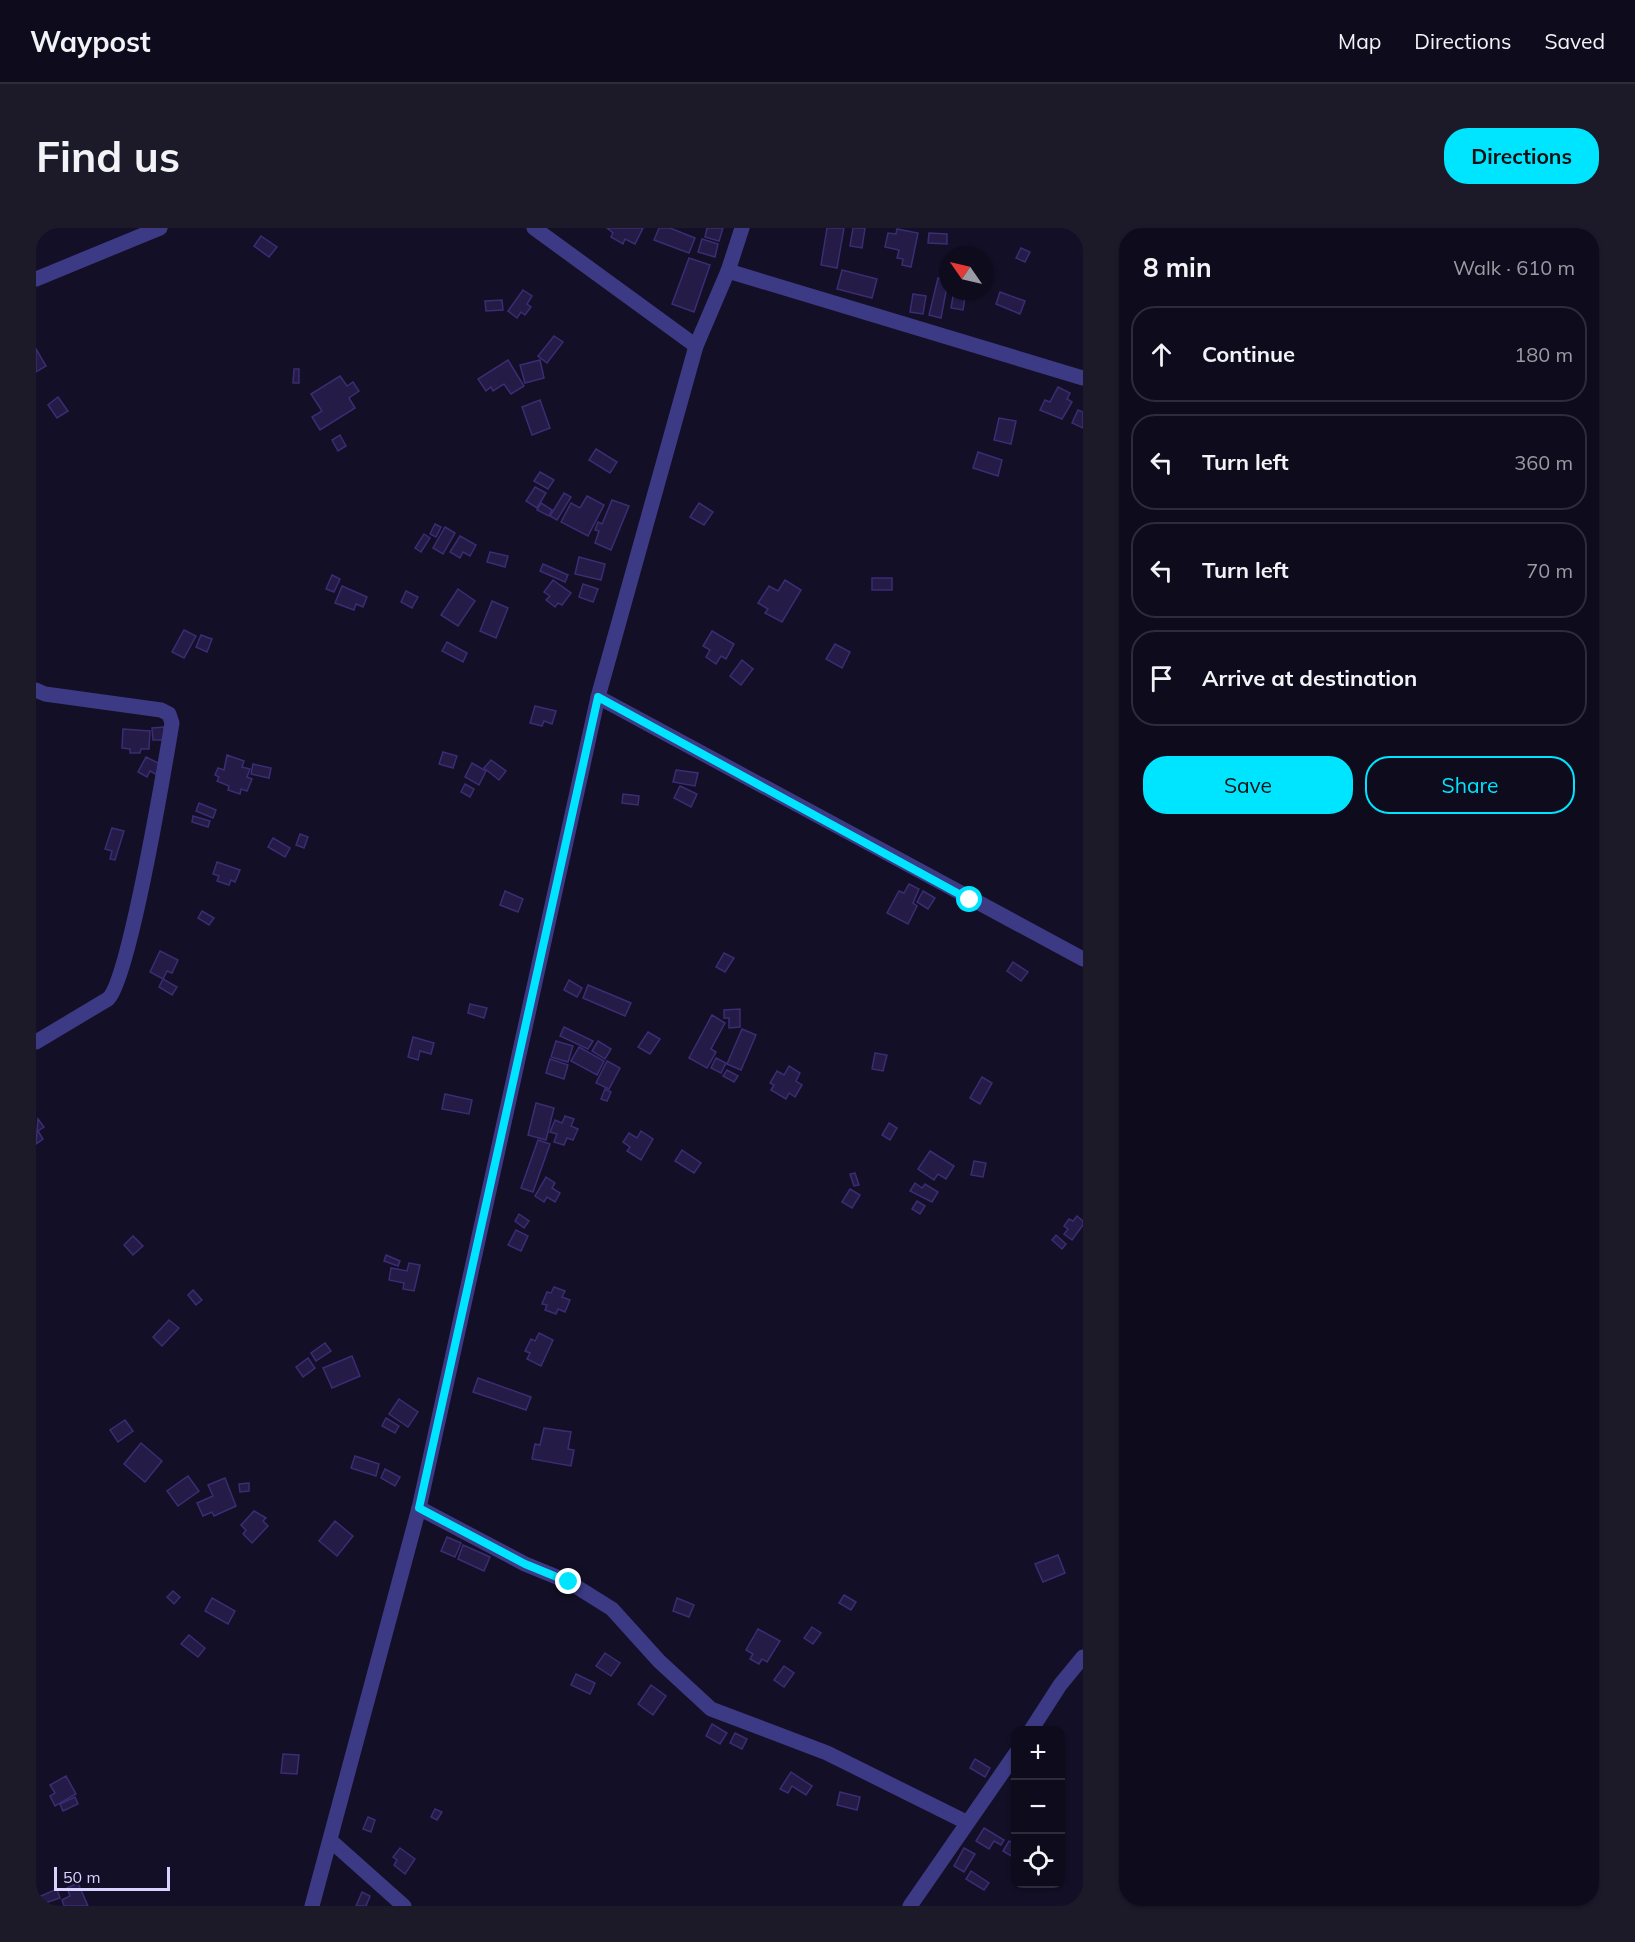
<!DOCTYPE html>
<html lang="en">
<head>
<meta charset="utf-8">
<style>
  :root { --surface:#0e0b1c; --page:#1c1929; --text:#f1f3f6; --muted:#9b9ba3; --line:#2e2b3b; --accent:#00e5ff }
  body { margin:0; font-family:Mulish,sans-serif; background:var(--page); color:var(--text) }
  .controls { position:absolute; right:18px; bottom:18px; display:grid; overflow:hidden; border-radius:12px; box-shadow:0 2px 4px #0004 }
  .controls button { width:54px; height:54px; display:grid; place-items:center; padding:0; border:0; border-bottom:2px solid var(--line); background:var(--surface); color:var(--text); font:30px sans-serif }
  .compass { position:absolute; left:903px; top:18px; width:54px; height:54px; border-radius:50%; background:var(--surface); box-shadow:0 2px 4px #0004; rotate:304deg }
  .scale { position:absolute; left:18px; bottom:15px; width:116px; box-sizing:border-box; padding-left:6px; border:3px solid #d9d4ff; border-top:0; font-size:16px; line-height:21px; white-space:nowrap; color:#d9d4ff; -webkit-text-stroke:4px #130f26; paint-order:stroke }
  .stop { position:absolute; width:18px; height:18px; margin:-14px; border:4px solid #00e5ff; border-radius:50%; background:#fff }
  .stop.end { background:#00e5ff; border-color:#fff; box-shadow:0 2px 6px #0008 }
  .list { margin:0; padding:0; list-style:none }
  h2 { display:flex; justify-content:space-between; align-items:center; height:78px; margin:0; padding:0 24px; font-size:26px }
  h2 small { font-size:20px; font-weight:400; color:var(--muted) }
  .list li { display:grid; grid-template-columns:39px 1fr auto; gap:18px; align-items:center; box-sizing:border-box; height:96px; margin:0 12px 12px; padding:0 12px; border:2px solid var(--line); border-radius:24px }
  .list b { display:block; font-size:22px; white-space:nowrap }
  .list em { font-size:20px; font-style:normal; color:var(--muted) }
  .actions { display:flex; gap:12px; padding:18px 24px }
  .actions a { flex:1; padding:14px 0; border:2px solid var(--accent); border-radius:24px; text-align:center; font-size:21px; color:var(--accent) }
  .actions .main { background:var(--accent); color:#111 }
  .icon { flex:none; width:33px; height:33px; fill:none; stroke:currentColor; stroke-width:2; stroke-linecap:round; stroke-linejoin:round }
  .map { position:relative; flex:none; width:1047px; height:1678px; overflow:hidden; border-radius:24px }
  header { display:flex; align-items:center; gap:36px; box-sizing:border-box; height:84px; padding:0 30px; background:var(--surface); border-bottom:2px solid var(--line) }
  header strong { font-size:28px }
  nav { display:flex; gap:33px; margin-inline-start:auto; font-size:21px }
  .intro { display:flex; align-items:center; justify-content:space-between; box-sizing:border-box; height:144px; padding:0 36px }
  h1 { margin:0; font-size:42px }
  .button { padding:15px 27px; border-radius:24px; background:var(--accent); color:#111; font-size:21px; font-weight:700 }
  main { display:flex; gap:36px; padding:0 36px }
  aside { flex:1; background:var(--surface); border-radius:24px; box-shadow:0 2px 4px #0004 }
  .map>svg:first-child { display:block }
  .building { fill:#241b47; stroke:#3b2d73; stroke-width:1.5 }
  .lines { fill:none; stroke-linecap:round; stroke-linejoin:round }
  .minor { stroke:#3d3a85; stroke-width:15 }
  .route { stroke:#00e5ff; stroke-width:8 }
</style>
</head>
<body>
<header>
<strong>Waypost</strong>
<nav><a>Map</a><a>Directions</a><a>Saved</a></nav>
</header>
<div class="intro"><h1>Find us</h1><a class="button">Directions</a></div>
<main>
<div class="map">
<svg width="1047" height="1678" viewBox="0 0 1047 1678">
  <rect width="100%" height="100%" fill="#130f26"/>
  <g class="building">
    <path d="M571,0H607L599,16L589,11L587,16L575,9L577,5Z"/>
    <path d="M623,0H634L659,10L653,25L618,12Z"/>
    <path d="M671,0H687L683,13L669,9Z"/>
    <path d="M791,0H808L801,40L785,37Z"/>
    <path d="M817,0H829L826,20L814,18Z"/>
    <path d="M861,1L882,5L875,39L866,37L867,31L861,30L863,22L849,19L852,5L860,6Z"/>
    <path d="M893,5L911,6V16L892,15Z"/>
    <path d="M225,8L241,19L233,29L218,18Z"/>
    <path d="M666,11L682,16L679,29L662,24Z"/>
    <path d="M985,20L994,24L989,34L980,30Z"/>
    <path d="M653,30L674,37L658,84L636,76Z"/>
    <path d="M806,42L841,51L836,70L801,61Z"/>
    <path d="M902,50L912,53L905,90L893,87Z"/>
    <path d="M487,62L496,68L491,76L495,79L489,87L485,84L481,90L472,83Z"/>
    <path d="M918,63H930L927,82L915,80Z"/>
    <path d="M964,64L989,73L984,86L960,76Z"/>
    <path d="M877,66L890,68L887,86L874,84Z"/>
    <path d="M466,72L467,82L450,83L449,73Z"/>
    <path d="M518,108L527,114L511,135L502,128Z"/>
    <path d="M0,121L10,138L0,144Z"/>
    <path d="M472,132L488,158L475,166L468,156L457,163L455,159L450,163L442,151Z"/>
    <path d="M504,132L508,150L489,155L484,137Z"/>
    <path d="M258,141H263V155H257Z"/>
    <path d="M304,148L311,158L317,154L323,163L313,170L319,180L284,202L276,189L286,183L275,166Z"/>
    <path d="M1022,159L1034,165L1031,171L1036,174L1026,191L1004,182L1009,172L1014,174Z"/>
    <path d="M22,169L32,183L21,190L12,177Z"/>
    <path d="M504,172L514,200L496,207L486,179Z"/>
    <path d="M1042,182L1047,184V200L1036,195Z"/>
    <path d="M963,190L980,193L975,216L958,212Z"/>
    <path d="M304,207L310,218L302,223L296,212Z"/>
    <path d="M560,221L581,234L574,245L553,232Z"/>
    <path d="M942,224L966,232L962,248L937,240Z"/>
    <path d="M504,244L518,252L512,261L498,253Z"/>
    <path d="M499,259L510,265L501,280L490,273Z"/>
    <path d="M528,265L535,269L521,292L514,288Z"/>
    <path d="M551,268L568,277L552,308L525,294L535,275L544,280Z"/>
    <path d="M576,272L593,278L575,322L559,315L563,303L559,302L562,294L566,296Z"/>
    <path d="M505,275L516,282L513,288L501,282Z"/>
    <path d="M663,275L677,284L668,297L654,289Z"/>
    <path d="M399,296L405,299L400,309L394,306Z"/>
    <path d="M409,299L419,305L407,326L397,320Z"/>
    <path d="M388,306L394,310L385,324L379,320Z"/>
    <path d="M424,308L440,317L434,328L427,324L424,330L414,324Z"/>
    <path d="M454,324L472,328L469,339L451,334Z"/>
    <path d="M543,329L569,336L565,352L539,346Z"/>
    <path d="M507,336L532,347L529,354L504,343Z"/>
    <path d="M296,347L304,351L298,364L290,361Z"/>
    <rect x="836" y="350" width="20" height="12"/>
    <path d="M517,352L535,365L526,377L522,375L519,379L510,372L514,368L508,364Z"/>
    <path d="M749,352L765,362L746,394L729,385L732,381L722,375L733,358L742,363Z"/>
    <path d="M547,356L562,361L557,374L543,369Z"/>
    <path d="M306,358L331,369L327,379L320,376L318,382L299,375Z"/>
    <path d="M422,361L439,373L422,398L405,387Z"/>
    <path d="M370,363L382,369L376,380L365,374Z"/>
    <path d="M456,373L472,380L460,410L444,403Z"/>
    <path d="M148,402L160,408L148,430L136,424Z"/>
    <path d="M676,403L698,416L690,431L685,428L680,436L670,429L674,422L667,418Z"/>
    <path d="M165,407L176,411L171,424L160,419Z"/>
    <path d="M411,414L431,425L427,434L406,423Z"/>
    <path d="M799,416L814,424L806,440L790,431Z"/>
    <path d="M706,432L717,441L705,457L694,448Z"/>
    <path d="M499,478L520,483L516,496L508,493L506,498L494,495Z"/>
    <path d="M128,499L129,512H117L116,500Z"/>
    <path d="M87,501L114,503L113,521H105L104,525H94V521L86,520Z"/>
    <path d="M407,524L421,528L417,540L403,536Z"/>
    <path d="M191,527L208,533L206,539L214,541L211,549L216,551L211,563L205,561L204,566L192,562L193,558L181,553L183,549L179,547L182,540L188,542Z"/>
    <path d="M110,529L126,537L121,547L114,543L111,549L102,544Z"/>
    <path d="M455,532L470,543L463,552L448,540Z"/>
    <path d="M436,535L450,543L443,557L429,549Z"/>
    <path d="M217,536L235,540L233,550L215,546Z"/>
    <path d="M640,542L662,545L659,558L637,554Z"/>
    <path d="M429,556L438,561L434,569L425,564Z"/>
    <path d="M644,558L661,566L655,579L638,570Z"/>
    <path d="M587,566L603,568L602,577L586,575Z"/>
    <path d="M163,575L180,582L177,590L160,583Z"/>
    <path d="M157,588L174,593L172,599L156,594Z"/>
    <path d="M76,600L88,603L79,632L74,631L76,623L69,621Z"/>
    <path d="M264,606L272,609L268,620L260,617Z"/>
    <path d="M237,610L254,620L249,629L232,619Z"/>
    <path d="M181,634L204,642L199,654L195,652L193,657L181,653L183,648L177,646Z"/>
    <path d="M873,656L883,661L877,675L881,678L872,696L851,685L863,663L868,665Z"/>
    <path d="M469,663L487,671L482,684L464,677Z"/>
    <path d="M887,663L899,670L892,681L881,674Z"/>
    <path d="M166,683L178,690L173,697L162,690Z"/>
    <path d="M124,723L142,732L136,745L131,743L127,751L114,744Z"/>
    <path d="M688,725L698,730L689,744L680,739Z"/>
    <path d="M977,734L992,744L985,753L971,743Z"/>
    <path d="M127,751L141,759L136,767L123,759Z"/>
    <path d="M533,752L546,760L541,769L528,762Z"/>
    <path d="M552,757L595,775L589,788L547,770Z"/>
    <path d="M434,776L451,780L448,790L432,785Z"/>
    <path d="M704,781V799L693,800V790H688V782Z"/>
    <path d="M676,787L689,795L675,821L680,824L671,840L653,830Z"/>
    <path d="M528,799L557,813L552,821L524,808Z"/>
    <path d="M706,801L720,807L705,842L691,836Z"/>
    <path d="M612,804L624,811L614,826L602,819Z"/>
    <path d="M377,809L398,815L395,826L384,823L382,832L372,829Z"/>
    <path d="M520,813L537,818L532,834L515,829Z"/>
    <path d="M562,813L575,821L569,831L556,823Z"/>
    <path d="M543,819L568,833L561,847L535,833Z"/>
    <path d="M839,825L851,827L847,843L836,841Z"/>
    <path d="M680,830L690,835L685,845L675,840Z"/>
    <path d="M514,831L532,837L528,851L510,845Z"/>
    <path d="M571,833L584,840L573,861L560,855Z"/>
    <path d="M753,838L764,845L760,853L766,857L759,869L753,865L750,871L735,862L738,857L734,855L741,843L748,847Z"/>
    <path d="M691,842L702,848L698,854L687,848Z"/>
    <path d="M946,849L956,855L944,876L934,870Z"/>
    <path d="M569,861L575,864L571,873L565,871Z"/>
    <path d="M409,866L436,872L433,886L406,881Z"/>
    <path d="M500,875L518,880L510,912L492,907Z"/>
    <path d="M529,888L538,891L535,898L542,901L537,912L531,910L528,917L518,914L521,906L514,904L519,892L526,895Z"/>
    <path d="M2,891L8,899L2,903L7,911L0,916Z"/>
    <path d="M853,895L861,900L854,912L846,907Z"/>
    <path d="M605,903L617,911L605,932L591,923L594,919L587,914L593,905L601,910Z"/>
    <path d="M502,912L514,916L497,964L485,960Z"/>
    <path d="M646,922L665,935L658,945L639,933Z"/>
    <path d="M894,923L918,938L910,951L902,946L898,952L882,941Z"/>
    <path d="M938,933L950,935L947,949L935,947Z"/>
    <path d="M819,945L823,957L818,958L814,946Z"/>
    <path d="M510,949L519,955L516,960L524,965L519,974L511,969L508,974L499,968Z"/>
    <path d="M879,955L886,960L889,956L902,964L896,974L874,963Z"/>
    <path d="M814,961L824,967L816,980L806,974Z"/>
    <path d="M881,973L889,978L884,986L876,981Z"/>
    <path d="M483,986L493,993L488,1000L479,993Z"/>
    <path d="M1041,988L1047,993V997L1036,1012L1028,1006L1032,1001L1028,998L1033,991L1037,993Z"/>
    <path d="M480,1002L492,1008L485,1023L472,1017Z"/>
    <path d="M1020,1007L1030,1016L1026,1021L1016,1012Z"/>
    <path d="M97,1008L107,1018L97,1027L88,1017Z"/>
    <path d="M350,1027L364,1033L362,1038L348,1033Z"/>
    <path d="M373,1035L384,1037L378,1063L367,1061L368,1055L353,1052L355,1040L371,1043Z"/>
    <path d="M518,1059L529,1063L526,1069L534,1072L529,1084L522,1081L520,1086L509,1082L511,1077L506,1076L511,1064L515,1065Z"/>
    <path d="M157,1062L166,1072L160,1077L152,1067Z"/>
    <path d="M133,1092L143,1100L126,1118L117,1109Z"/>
    <path d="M503,1105L517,1112L505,1138L491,1131L494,1125L489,1123L495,1111L499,1113Z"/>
    <path d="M289,1115L295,1123L280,1133L275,1125Z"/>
    <path d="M316,1128L324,1148L296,1160L287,1140Z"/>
    <path d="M272,1130L279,1140L267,1149L260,1139Z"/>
    <path d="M442,1150L495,1169L490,1182L437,1164Z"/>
    <path d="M363,1171L382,1184L372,1199L353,1186Z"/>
    <path d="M350,1190L363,1198L359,1205L346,1198Z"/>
    <path d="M89,1192L97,1203L82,1214L74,1202Z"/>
    <path d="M508,1200L535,1204L532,1221L538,1222L535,1238L496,1231L499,1216L504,1217Z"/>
    <path d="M105,1215L126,1233L109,1254L88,1236Z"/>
    <path d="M319,1228L343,1236L340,1248L315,1240Z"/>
    <path d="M349,1241L364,1249L359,1258L345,1250Z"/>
    <path d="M152,1248L163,1263L142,1278L131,1263Z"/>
    <path d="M189,1250L200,1278L178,1288L176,1284L167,1288L161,1275L177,1268L172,1257Z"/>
    <path d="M213,1255V1263L204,1264L203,1256Z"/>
    <path d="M218,1283L230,1290L227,1293L232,1298L216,1315L207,1306L210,1302L205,1297Z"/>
    <path d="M299,1293L317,1308L301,1328L283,1313Z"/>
    <path d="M411,1309L425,1315L419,1329L405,1323Z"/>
    <path d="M427,1317L454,1329L448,1343L422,1331Z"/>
    <path d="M1022,1327L1029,1345L1007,1354L999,1336Z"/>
    <path d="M137,1363L144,1369L138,1376L131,1369Z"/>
    <path d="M808,1367L820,1374L815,1382L803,1375Z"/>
    <path d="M176,1370L199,1383L192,1396L169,1383Z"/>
    <path d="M641,1370L658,1377L653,1389L637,1383Z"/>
    <path d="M776,1399L785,1405L777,1416L768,1410Z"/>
    <path d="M722,1401L744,1413L731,1434L726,1431L723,1436L714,1431L717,1426L710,1422Z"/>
    <path d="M153,1407L169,1420L162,1429L145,1416Z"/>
    <path d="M569,1425L584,1435L575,1448L560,1438Z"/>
    <path d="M748,1438L758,1445L748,1459L738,1452Z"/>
    <path d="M540,1446L559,1455L554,1466L535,1457Z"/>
    <path d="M615,1457L630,1468L617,1487L602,1476Z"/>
    <path d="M676,1496L691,1505L684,1516L670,1508Z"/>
    <path d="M699,1505L711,1511L706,1521L694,1515Z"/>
    <path d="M247,1526L263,1527L261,1546L245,1545Z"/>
    <path d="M939,1531L954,1540L949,1549L934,1540Z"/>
    <path d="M755,1544L776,1558L770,1567L756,1558L752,1565L744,1561Z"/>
    <path d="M30,1548L40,1566L19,1578L14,1568L19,1565L14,1557Z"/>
    <path d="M804,1564L824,1569L821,1582L801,1577Z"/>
    <path d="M39,1569L42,1576L27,1583L24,1576Z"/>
    <path d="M399,1581L406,1584L401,1592L395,1589Z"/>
    <path d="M332,1589L339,1592L335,1604L327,1601Z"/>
    <path d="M948,1600L968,1612L965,1617L958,1613L953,1621L940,1613Z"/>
    <path d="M973,1613L980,1617V1631L967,1623Z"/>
    <path d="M364,1620L379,1631L369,1646L358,1637L361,1632L357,1629Z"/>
    <path d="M928,1620L939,1626L928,1644L918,1638Z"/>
    <path d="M935,1643L953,1655L948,1662L930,1651Z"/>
    <path d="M42,1655L52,1678H28L26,1672L34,1668L31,1660Z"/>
    <path d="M21,1661L24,1670L0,1678V1670Z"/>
    <path d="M326,1664L334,1668L330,1678H320Z"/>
  </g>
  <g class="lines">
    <g class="minor">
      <path d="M498,0L660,118"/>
      <path d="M692,43L1047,150"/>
      <path d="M0,51L124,0"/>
      <path d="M0,462L9,466L125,482L133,486L136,495C129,537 93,752 72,771L0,814"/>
      <path d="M562,469L1047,731"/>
      <path d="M383,1280L489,1336L533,1354L576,1381L623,1433L675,1481L791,1525L930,1594"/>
      <path d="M995,1502L1024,1457L1047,1429"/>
      <path d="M295,1613L368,1678"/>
      <path d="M276,1678L383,1280L562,469L660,118L692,43L706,0"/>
      <path d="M874,1678L980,1525"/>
    </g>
  </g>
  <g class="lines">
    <path class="route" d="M533,1354L489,1336L383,1280L562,469L934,672"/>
  </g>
</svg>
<div class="controls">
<button>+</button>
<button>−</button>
<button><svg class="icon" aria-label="locate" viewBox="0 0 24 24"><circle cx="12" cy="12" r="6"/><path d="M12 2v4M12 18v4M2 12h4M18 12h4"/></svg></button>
</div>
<svg class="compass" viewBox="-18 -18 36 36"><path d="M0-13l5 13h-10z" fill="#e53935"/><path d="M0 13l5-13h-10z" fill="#9b9ba3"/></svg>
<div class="scale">50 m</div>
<div class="stop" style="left:934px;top:672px"></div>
<div class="stop end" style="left:533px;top:1354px"></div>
</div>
<aside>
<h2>8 min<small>Walk · 610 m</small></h2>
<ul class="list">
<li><svg class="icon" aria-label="ahead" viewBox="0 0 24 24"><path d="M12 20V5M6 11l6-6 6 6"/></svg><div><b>Continue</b></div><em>180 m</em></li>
<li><svg class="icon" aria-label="left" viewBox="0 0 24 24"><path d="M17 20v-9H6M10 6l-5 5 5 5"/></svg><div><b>Turn left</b></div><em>360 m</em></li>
<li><svg class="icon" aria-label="left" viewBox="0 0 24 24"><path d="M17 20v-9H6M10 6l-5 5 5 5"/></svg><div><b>Turn left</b></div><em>70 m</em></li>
<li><svg class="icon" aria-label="arrive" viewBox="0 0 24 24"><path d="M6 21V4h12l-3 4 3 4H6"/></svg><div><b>Arrive at destination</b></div></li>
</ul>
<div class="actions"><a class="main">Save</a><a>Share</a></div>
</aside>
</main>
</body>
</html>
